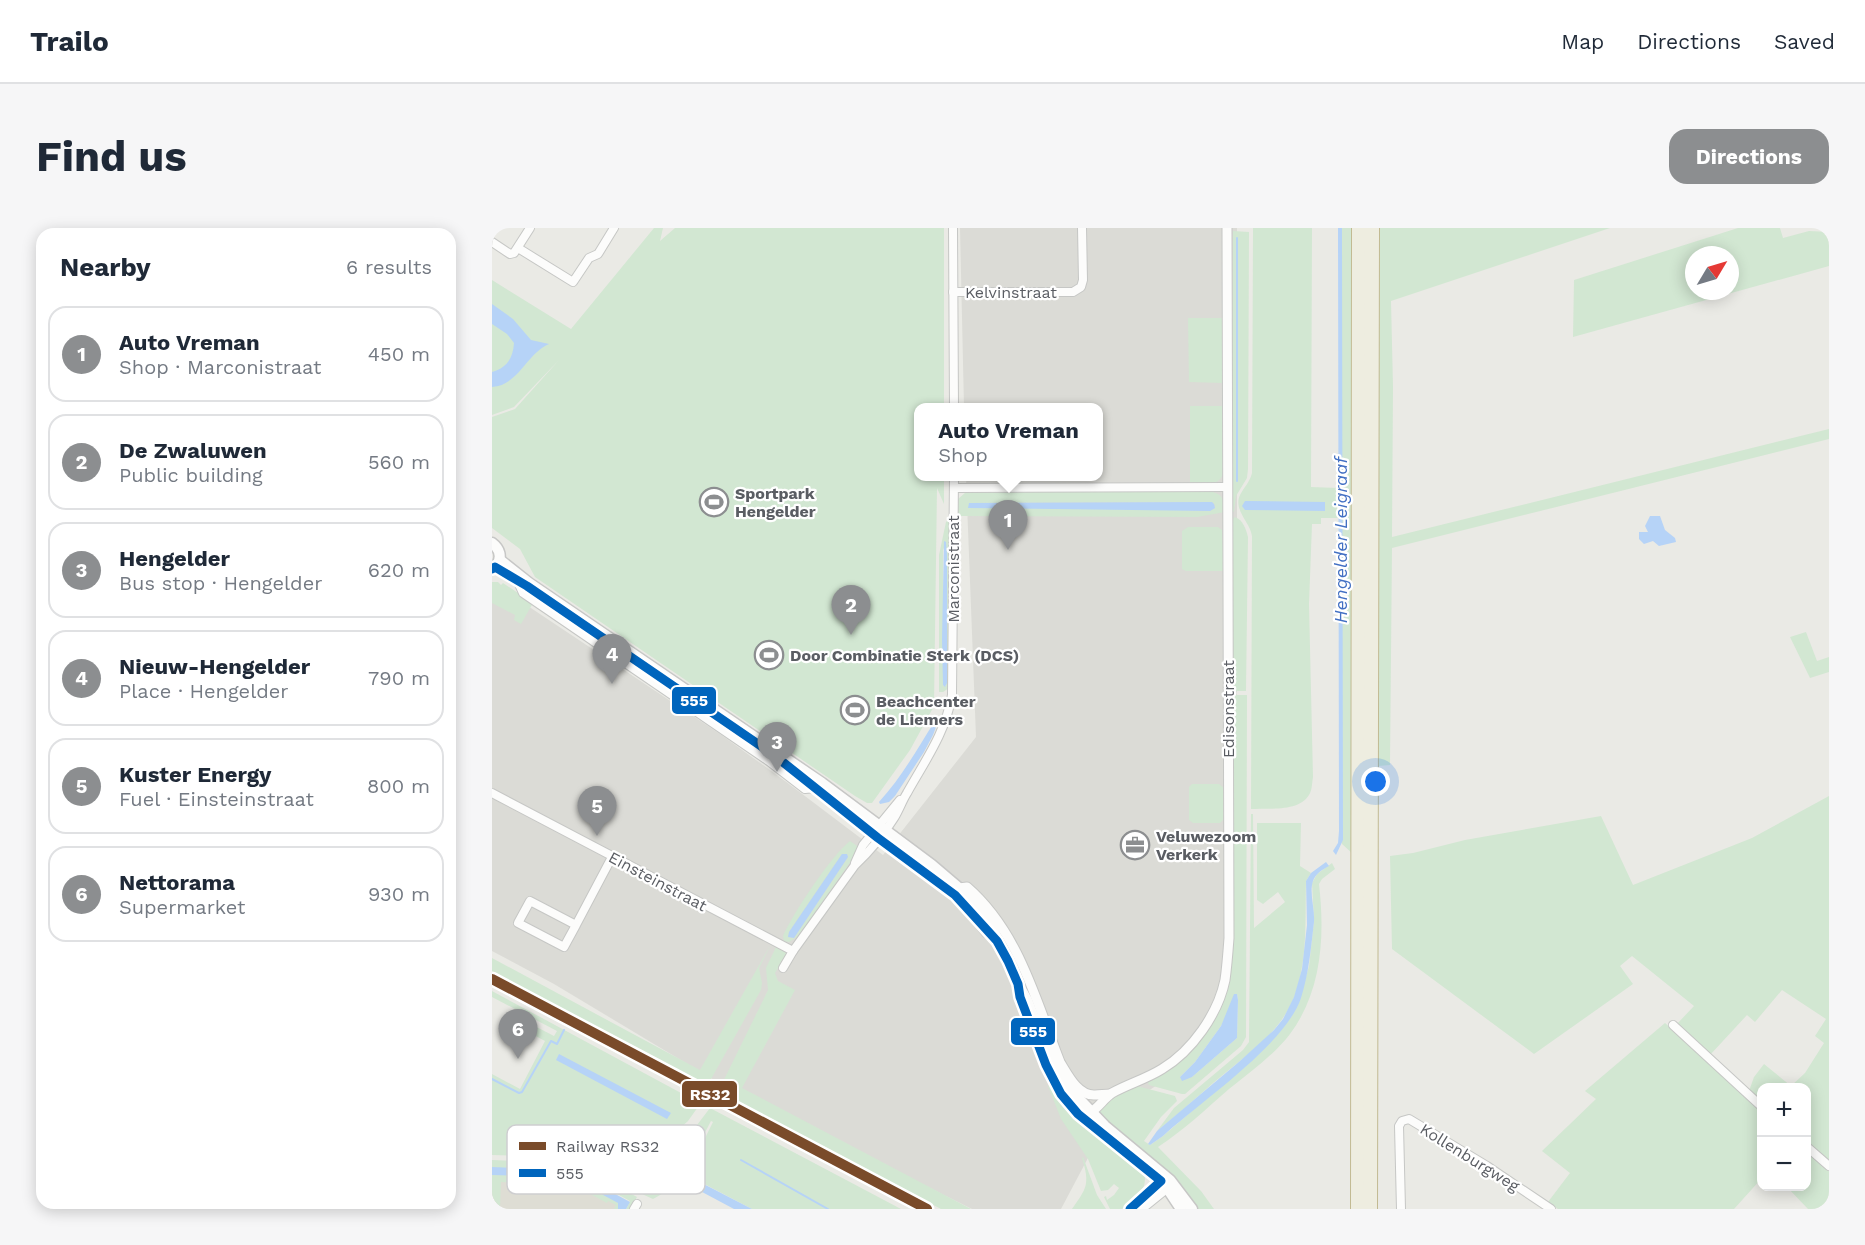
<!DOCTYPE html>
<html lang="en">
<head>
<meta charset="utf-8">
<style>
  :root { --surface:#fff; --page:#f6f6f7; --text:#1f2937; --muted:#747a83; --line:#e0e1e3; --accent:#8c8e90 }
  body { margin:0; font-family:"Work Sans",sans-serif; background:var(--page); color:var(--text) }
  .controls { position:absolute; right:18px; bottom:18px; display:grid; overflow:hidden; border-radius:12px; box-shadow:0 3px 15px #0003 }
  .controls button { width:54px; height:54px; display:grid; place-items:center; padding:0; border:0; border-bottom:2px solid var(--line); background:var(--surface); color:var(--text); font:30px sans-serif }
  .compass { position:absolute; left:1193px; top:18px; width:54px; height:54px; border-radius:50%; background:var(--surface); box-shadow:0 3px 15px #0003; rotate:52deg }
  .you { position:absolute; left:884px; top:554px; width:21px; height:21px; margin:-15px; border:4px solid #fff; border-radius:50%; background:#1a73e8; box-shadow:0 0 0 9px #1a73e833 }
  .badge { display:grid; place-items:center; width:39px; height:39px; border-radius:50%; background:var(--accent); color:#fff; font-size:20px; font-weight:700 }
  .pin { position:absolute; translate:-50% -50px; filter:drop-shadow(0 2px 3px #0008) }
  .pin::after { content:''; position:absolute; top:32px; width:21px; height:18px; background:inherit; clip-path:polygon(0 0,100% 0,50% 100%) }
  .popup { position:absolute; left:422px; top:175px; width:189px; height:78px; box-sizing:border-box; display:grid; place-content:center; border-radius:12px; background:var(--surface); filter:drop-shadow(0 2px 4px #0005); font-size:20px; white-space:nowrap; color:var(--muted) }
  .popup b { font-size:22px; color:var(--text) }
  .popup::after { content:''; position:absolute; left:50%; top:100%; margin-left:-12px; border:12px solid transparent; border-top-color:var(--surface) }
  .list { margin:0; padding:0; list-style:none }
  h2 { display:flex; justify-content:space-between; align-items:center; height:78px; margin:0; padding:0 24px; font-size:26px }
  h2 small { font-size:20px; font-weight:400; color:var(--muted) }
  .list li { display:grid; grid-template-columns:39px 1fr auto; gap:18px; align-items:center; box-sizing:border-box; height:96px; margin:0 12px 12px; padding:0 12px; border:2px solid var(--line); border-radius:18px }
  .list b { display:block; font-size:22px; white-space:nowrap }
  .list p { margin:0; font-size:20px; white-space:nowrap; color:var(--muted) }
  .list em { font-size:20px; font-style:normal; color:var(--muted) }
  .map { position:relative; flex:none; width:1337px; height:981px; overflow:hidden; border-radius:18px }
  header { display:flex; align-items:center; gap:36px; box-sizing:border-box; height:84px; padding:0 30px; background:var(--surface); border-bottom:2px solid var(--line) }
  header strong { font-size:28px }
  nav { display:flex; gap:33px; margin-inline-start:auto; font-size:21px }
  .intro { display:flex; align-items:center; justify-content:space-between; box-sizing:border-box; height:144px; padding:0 36px }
  h1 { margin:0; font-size:42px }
  .button { padding:15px 27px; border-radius:18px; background:var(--accent); color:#fff; font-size:21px; font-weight:700 }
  main { display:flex; gap:36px; padding:0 36px }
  aside { flex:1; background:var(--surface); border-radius:18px; box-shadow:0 3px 15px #0003 }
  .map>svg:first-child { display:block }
  .industrial { fill:#dbdbd6 }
  .education { fill:#deddd4 }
  .green { fill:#d2e7d2; fill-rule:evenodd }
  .water { fill:#b6d3f7 }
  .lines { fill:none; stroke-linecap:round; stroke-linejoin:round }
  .stream { stroke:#b6d3f7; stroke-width:2 }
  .minor-casing { stroke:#c6c7c5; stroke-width:10 }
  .tertiary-casing { stroke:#c6c7c5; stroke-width:11 }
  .secondary-casing { stroke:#c7c7c6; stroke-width:13 }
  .motorway-casing { stroke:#c2ba92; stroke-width:16 }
  .minor { stroke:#fcfcfb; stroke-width:8 }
  .tertiary { stroke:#fcfcfb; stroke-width:9 }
  .secondary { stroke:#fcfcfb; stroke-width:10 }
  .motorway { stroke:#eeede0; stroke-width:14 }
  .bus-1-casing { stroke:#fff; stroke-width:14 }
  .bus-1 { stroke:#0065bd; stroke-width:9 }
  .rail-1-casing { stroke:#fff; stroke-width:15 }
  .rail-1 { stroke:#7a4b2a; stroke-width:10 }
  .labels { text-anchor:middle; stroke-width:4.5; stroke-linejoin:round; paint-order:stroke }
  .street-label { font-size:16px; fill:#5a5d63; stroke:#fff }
  .poi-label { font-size:16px; font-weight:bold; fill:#5a5d63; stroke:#fff; text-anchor:start }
  .water-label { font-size:18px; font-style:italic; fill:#4270c3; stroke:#fff }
  .key { fill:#fff; stroke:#ceced0; stroke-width:1.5 }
  .key-label { font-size:16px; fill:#5a5d63 }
  .line-badge { stroke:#fff; stroke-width:2 }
  .badge-label { font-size:16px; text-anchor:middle; font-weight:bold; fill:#fff }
</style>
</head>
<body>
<header>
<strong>Trailo</strong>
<nav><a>Map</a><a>Directions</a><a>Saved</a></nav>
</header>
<div class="intro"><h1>Find us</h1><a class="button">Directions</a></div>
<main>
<aside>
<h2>Nearby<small>6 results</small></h2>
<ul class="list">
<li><span class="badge">1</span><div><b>Auto Vreman</b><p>Shop · Marconistraat</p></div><em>450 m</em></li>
<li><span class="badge">2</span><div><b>De Zwaluwen</b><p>Public building</p></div><em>560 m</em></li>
<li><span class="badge">3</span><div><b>Hengelder</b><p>Bus stop · Hengelder</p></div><em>620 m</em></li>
<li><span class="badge">4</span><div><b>Nieuw-Hengelder</b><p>Place · Hengelder</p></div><em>790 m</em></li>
<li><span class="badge">5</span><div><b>Kuster Energy</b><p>Fuel · Einsteinstraat</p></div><em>800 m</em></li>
<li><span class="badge">6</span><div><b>Nettorama</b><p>Supermarket</p></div><em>930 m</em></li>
</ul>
</aside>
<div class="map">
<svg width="1337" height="981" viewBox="0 0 1337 981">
  <rect width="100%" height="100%" fill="#eaeae5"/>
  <path class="industrial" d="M468,0H745V696L743,771L687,843L631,879L606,911L569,981H480L227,855L62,756L0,723V354L228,506L293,553L391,627L484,509L474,249L606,248V180L472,179Z"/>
  <path class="education" d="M0,942L75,944L132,973L128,981H0Z"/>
  <g class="green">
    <path d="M162,0H171L168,13L183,0H452V179L426,180V248L452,249V276L445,260L442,478L418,522L380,575H375L363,568L43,349L28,321L0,300V189L23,181L67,132L22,179L0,187V52L79,101Z"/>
    <path d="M761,0H820L819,259L846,260V290H829V296H820L817,376L821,549C820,555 820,563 817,567C807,584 777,580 759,581L760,308C758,294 741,282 748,267C752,259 758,254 760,245Z"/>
    <path d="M850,0H860V625L850,616Z"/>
    <path d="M886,0H1118L899,73L901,159L900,309L1337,201V211L900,320L898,537L886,538Z"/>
    <path d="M1246,0H1288L1291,10L1317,3L1337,4V38L1081,109L1082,52ZM1202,27H1238V63H1202Z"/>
    <path d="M741,3L757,4L756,241L755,250L744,268L742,284L739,282Z"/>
    <path d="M696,90H731V155L697,154Z"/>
    <path d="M698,178H731V246C726,260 710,255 698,255Z"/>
    <path d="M474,264H721C732,267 732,274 733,284L705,289L468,288L464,286L466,271ZM720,274L723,277V280L718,283L477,275Z"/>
    <path d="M743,289C751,292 754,301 756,309L754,463H740L739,292Z"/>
    <path d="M457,291V460L451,464H447V327L454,294ZM451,320L455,327L454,458L451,457Z"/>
    <path d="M696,299H726L730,302L732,343H694L690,341V303Z"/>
    <path d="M0,354H6L9,357L11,355L41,375L29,396L22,392L23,387L0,375Z"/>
    <path d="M1314,404L1325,433L1337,429V444L1318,450L1298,409Z"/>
    <path d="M740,467H755L754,809L749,818L693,866H690L657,857L656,855L657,852L688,831L732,763ZM745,766L746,772L745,810L700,849H688L703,834L729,798Z"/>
    <path d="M700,556H727L733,561L732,591L728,595H701L697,592V559Z"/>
    <path d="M1337,568V933L1315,913L1314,860H1270L1269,874L1257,863L1262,849L1272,836L1299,858L1313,845L1332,815L1323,808L1334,791L1290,762L1263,794L1255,787L1218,827L1184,797L1202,778L1140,728L1128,738L1141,756L1042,826L900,721L898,628L921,625L973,612L1109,588L1141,657L1260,610Z"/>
    <path d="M759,586H761L762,700L793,674L786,664L771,676L765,672V595H809L808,638L819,645L814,653C813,692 816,730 803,767C789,806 749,831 720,856C704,870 684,888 665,903L682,880L751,822L757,814Z"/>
    <path d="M358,613L368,620L308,707L297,714L292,713L291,708C301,685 339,628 358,613ZM350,626H355L356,629L302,710L296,709L297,704Z"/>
    <path d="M840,635L843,641L830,651L827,656C833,708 830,763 798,806C783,826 757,845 737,861C714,881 692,902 666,919L709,963L722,981H703L612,896C611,893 609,890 608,887C606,873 635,862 645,858L683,868L685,873L669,889L652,913L658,917L671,908L753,837L799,789L807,773L817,738L822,693L820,655L825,646Z"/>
    <path d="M279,716L267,740L270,755L269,762L214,860L209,858L210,855L204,852L0,745V730L208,842Z"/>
    <path d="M284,719L295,725L283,745L286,753L303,762L250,860L479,981H449L230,866L228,868L225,866L276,762L274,740Z"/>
    <path d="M0,763L202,872L205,869L211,872L196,893L184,904L182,903L175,908L177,911C160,921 142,928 122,930L0,927V846L28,861L53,813L27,799L24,793L29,791L62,808L65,803L0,769Z"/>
    <path d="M1173,795L1269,881V951L1242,981H1066L1056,974L1078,945L1050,923L1104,871L1093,863Z"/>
    <path d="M560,856L585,887L651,941C658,962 645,968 630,981H618L612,969L614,968L615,972L622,967L627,960L622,956L616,962L609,963L596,931L569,891L556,858Z"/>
    <path d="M218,880L409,981H260L201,950L197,957L191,954L221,894L219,893L187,954L184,958L161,971L139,961V959L127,943L129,937L160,929L182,917L184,919L191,914L190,911L205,897Z"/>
    <path d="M1315,920L1337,939V981H1333L1329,978L1326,981H1316L1295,959L1314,958Z"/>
    <path d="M591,929L605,967L614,981H580C595,960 598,956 590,930Z"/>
    <path d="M0,932L23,933L25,935L24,955L9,954L8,981H0Z"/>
    <path d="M31,933L80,935L86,938L84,944L76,941L28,940Z"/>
    <path d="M100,945L145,969L138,981H134L138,973L96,950Z"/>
    <path d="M28,947L78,949L127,975L128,978L126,981H122L124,977L116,973L115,975L80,956L28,955Z"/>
  </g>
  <g class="water">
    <path d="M846,0H850L851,612L844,627L841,623L846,615L847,603Z"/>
    <path d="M0,76L21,91L39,112L57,116C35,125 27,157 0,159V144C15,140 21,130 22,115L15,106L0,96Z"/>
    <path d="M753,273L833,274V283L753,282L750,278Z"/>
    <path d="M720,274L722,276L723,280L718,283L476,280L477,275Z"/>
    <path d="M1158,288H1168L1173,302L1183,310L1184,314L1167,318L1161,313L1152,316L1147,311V304H1156L1153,298Z"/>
    <path d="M452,313L454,314L455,327V455L453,459L451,457L450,411Z"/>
    <path d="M443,493L446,494L441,507L432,524L403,568L397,574L388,576L387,574C410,549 425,521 443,493Z"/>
    <path d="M350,626H355L356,629L302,710L296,709L297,704Z"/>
    <path d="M834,634L837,638C831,641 823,646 821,653C817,665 823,681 822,694C819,719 817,745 809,770C793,817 709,873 671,908L658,917L656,916L665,903L748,833L782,802L791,791L802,769L810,741L815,697L814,653L819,645Z"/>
    <path d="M742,766H745L746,772L745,810L700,849L690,853L688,849L703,834L729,798Z"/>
    <path d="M67,826L179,885L175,891L64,832Z"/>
    <path d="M0,939L79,942L138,974L134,981H126V975L78,949L0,947Z"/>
    <path d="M200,950L260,981H242L197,957Z"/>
  </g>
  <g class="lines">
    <g class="stream">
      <path d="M745,10V253"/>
      <path d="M0,851L27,865L30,864L59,813L65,816L72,802"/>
      <path d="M249,932L336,981"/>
    </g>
    <g class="minor-casing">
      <g id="minor">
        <path d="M461,0L462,180"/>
        <path d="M0,14L18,26L22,25L38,0"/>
        <path d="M26,20L81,54L97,30L106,26L122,0"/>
        <path d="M461,64H581L589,59L591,52L590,0"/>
        <path d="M462,260L736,259"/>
        <path d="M26,354L31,365L278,534L313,561L324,560"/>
        <path d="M0,565L301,723L291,740"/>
        <path d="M363,635L371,617L408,572"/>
        <path d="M84,697L72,719L26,695L38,673L84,697L120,629"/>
        <path d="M301,723L363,637C377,624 392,606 402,590C407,582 410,573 415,565C434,531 453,506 460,467L462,248"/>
        <path d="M1181,797L1270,879"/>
        <path d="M1314,918L1337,938"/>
        <path d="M142,981L145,976"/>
        <path d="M909,981L907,898L910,893L917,891L995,938L1059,981"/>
      </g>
    </g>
    <g class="tertiary-casing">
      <g id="tertiary">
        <path d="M467,660L475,659C527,704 544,773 568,834C576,847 586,868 603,867C608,867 613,866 618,866"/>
        <path d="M596,886C606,881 611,871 620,865C636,856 654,851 670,841C700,823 726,786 733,752C735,738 736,724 737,710L735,0"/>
        <path d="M638,981L669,953L678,952L675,960L649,981"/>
      </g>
    </g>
    <g class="secondary-casing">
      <g id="secondary">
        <path d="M0,315C8,321 10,329 5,337"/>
        <path d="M8,332L37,355L330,555L440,637L467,660L490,685L500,699L526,756L535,772L561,838L569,852L613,898L678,952L700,981"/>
        <path d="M3,339L21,350"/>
        <path d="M313,551L386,610L455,660L476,680L495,704"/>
        <path d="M556,841C569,872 590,890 616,909"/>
        <path d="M661,945L675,960L689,981"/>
      </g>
    </g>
    <g class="motorway-casing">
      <g id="motorway">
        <path d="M866,981L867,0"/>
        <path d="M878,981L880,0"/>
      </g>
    </g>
    <use href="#minor" class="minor"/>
    <use href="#tertiary" class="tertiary"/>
    <use href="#secondary" class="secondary"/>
    <use href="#motorway" class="motorway"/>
    <g class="bus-1-casing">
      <path id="bus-1" d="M0,341L3,339L35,358L282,527L386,610L463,667L505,713L516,733L526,756L528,769L554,837L569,866L586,886L669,953L638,981"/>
    </g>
    <use href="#bus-1" class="bus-1"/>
    <g class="rail-1-casing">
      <path id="rail-1" d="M0,751L435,981"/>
    </g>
    <use href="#rail-1" class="rail-1"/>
  </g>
  <defs>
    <g id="stadium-ring" transform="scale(1.5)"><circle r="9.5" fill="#fff" stroke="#8c8e90" stroke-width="1.5"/><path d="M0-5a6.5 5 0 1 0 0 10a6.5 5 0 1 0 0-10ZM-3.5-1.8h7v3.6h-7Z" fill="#8c8e90"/></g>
    <g id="office-ring" transform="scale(1.5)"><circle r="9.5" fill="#fff" stroke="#8c8e90" stroke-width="1.5"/><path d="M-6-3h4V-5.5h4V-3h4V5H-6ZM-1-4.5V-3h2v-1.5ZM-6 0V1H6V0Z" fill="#8c8e90"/></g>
  </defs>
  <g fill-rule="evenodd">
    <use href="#stadium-ring" x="222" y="274"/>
    <use href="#stadium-ring" x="277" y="427"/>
    <use href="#stadium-ring" x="363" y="482"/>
    <use href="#office-ring" x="643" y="617"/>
  </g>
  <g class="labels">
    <g class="street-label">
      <text x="519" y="70">Kelvinstraat</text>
      <text transform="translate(461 341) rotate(-90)" y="6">Marconistraat</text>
      <text transform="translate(736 481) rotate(-90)" y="6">Edisonstraat</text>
      <text transform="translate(166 653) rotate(28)" y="6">Einsteinstraat</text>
      <text transform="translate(978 929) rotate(32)" y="6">Kollenburgweg</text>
    </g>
    <g class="poi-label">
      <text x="243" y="271">Sportpark<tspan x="243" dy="18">Hengelder</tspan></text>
      <text x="298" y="433">Door Combinatie Sterk (DCS)</text>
      <text x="384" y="479">Beachcenter<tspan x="384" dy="18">de Liemers</tspan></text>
      <text x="664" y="614">Veluwezoom<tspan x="664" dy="18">Verkerk</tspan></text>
    </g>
    <g class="water-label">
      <text transform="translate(849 312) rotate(-90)" y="6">Hengelder Leigraaf</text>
    </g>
  </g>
  <rect x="15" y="897" width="198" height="69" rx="9" class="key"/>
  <rect x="27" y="914" width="27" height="8" fill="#7a4b2a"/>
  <rect x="27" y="941" width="27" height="8" fill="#0065bd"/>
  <g class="key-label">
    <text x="64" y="924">Railway RS32</text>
    <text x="64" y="951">555</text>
  </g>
  <g class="line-badge">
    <rect x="179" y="458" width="46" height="29" rx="6" fill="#0065bd"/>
    <rect x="518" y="789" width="46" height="29" rx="6" fill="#0065bd"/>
    <rect x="189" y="852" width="57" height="28" rx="6" fill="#7a4b2a"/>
  </g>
  <g class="badge-label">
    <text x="202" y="478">555</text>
    <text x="541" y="809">555</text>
    <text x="218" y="872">RS32</text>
  </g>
</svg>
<div class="controls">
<button>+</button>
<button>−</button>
</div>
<svg class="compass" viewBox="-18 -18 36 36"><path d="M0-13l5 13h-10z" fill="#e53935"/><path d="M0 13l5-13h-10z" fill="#747a83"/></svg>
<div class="you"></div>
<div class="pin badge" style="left:516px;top:322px">1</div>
<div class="popup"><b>Auto Vreman</b>Shop</div>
<div class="pin badge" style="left:359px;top:407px">2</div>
<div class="pin badge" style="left:285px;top:544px">3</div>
<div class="pin badge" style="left:120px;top:456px">4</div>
<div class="pin badge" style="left:105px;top:608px">5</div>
<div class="pin badge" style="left:26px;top:831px">6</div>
</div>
</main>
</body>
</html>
